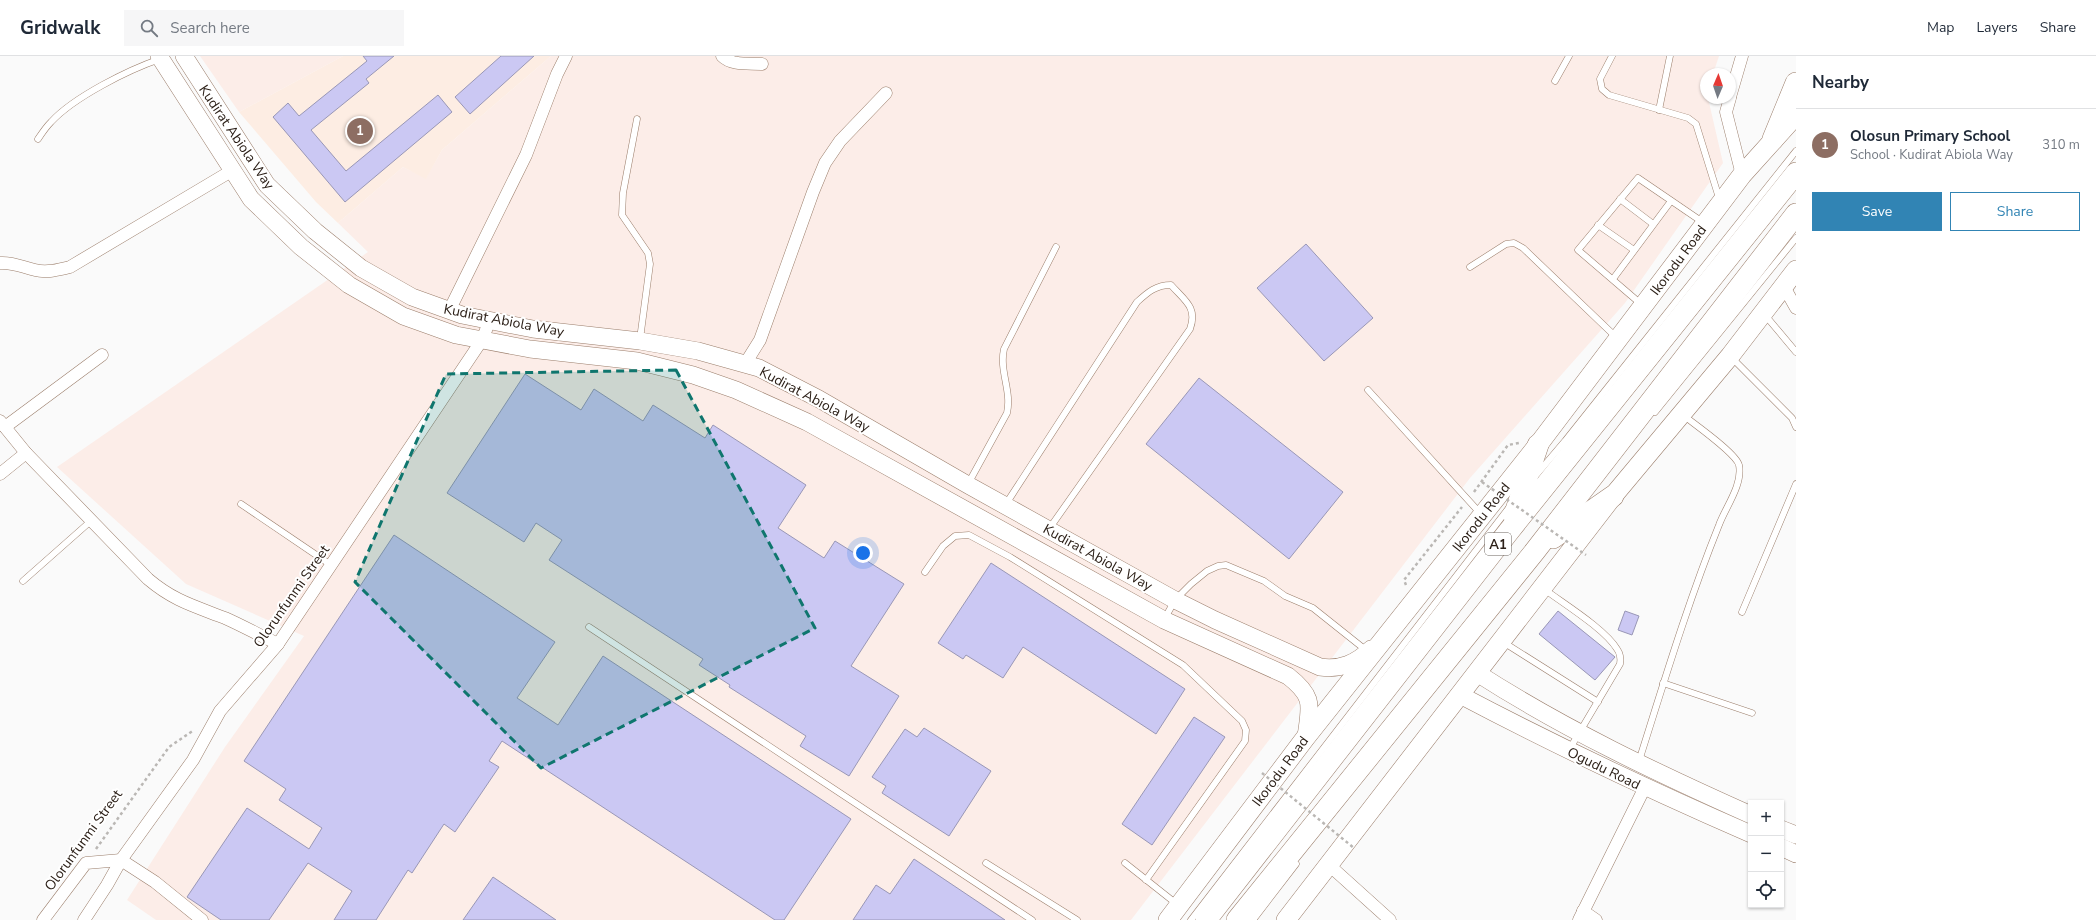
<!DOCTYPE html>
<html lang="en">
<head>
<meta charset="utf-8">
<style>
  :root { --surface:#fff; --page:#f6f6f7; --text:#1f2937; --muted:#747a83; --line:#e0e1e3; --accent:#3184b4 }
  body { margin:0; font-family:"Nunito Sans",sans-serif; background:var(--page); color:var(--text) }
  .controls { position:absolute; right:12px; bottom:12px; display:grid; overflow:hidden; border-radius:0px; box-shadow:0 1px 3px #0004 }
  .controls button { width:36px; height:36px; display:grid; place-items:center; padding:0; border:0; border-bottom:1px solid var(--line); background:var(--surface); color:var(--text); font:20px sans-serif }
  .compass { position:absolute; left:1700px; top:12px; width:36px; height:36px; border-radius:50%; background:var(--surface); box-shadow:0 1px 3px #0004; rotate:2deg }
  .you { position:absolute; left:863px; top:497px; width:14px; height:14px; margin:-10px; border:3px solid #fff; border-radius:50%; background:#1a73e8; box-shadow:0 0 0 6px #1a73e833 }
  .badge { display:grid; place-items:center; width:26px; height:26px; border-radius:50%; background:var(--accent); color:#fff; font-size:13px; font-weight:700 }
  .pin { position:absolute; translate:-50% -50%; border:2px solid #fff; box-shadow:0 1px 4px #0006 }
  .list { margin:0; padding:0; list-style:none }
  h2 { display:flex; justify-content:space-between; align-items:center; height:52px; margin:0; padding:0 16px; font-size:17px }
  h2 small { font-size:13px; font-weight:400; color:var(--muted) }
  .list li { display:grid; grid-template-columns:26px 1fr auto; gap:12px; align-items:center; box-sizing:border-box; height:72px; padding:0 16px; border-top:1px solid var(--line) }
  .list b { display:block; font-size:15px; white-space:nowrap }
  .list p { margin:0; font-size:13px; white-space:nowrap; color:var(--muted) }
  .list em { font-size:13px; font-style:normal; color:var(--muted) }
  .actions { display:flex; gap:8px; padding:12px 16px }
  .actions a { flex:1; padding:9px 0; border:1px solid var(--accent); border-radius:0px; text-align:center; font-size:14px; color:var(--accent) }
  .actions .main { background:var(--accent); color:#fff }
  .icon { flex:none; width:22px; height:22px; fill:none; stroke:currentColor; stroke-width:2; stroke-linecap:round; stroke-linejoin:round }
  .map { position:relative; flex:none; width:1796px; height:864px; overflow:hidden }
  header { display:flex; align-items:center; gap:24px; box-sizing:border-box; height:56px; padding:0 20px; background:var(--surface); border-bottom:1px solid var(--line) }
  header strong { font-size:19px }
  nav { display:flex; gap:22px; margin-inline-start:auto; font-size:14px }
  .search { width:280px; height:36px; background:var(--page); display:flex; align-items:center; gap:10px; box-sizing:border-box; padding:0 14px; border-radius:0px; color:var(--muted); font-size:15px }
  main { display:flex }
  aside { flex:1; background:var(--surface) }
  .map>svg:first-child { display:block }
  .industrial { fill:#fcede8 }
  .built { fill:#fdede3 }
  .building { fill:#cbc8f3; stroke:#9997b6 }
  .lines { fill:none; stroke-linecap:round; stroke-linejoin:round }
  .service-casing { stroke:#9b7e6b; stroke-width:7 }
  .minor-casing { stroke:#9b7e6b; stroke-width:13 }
  .secondary-casing { stroke:#9b7e6b; stroke-width:18 }
  .primary-casing { stroke:#9b7e6b; stroke-width:20 }
  .motorway-casing { stroke:#9b7e6b; stroke-width:22 }
  .path { stroke:#bab7b4; stroke-width:2.5; stroke-dasharray:3 3; stroke-linecap:butt }
  .service { stroke:#fff; stroke-width:6 }
  .minor { stroke:#fff; stroke-width:12 }
  .secondary { stroke:#fff; stroke-width:17 }
  .primary { stroke:#fff; stroke-width:19 }
  .motorway { stroke:#fff; stroke-width:21 }
  .path-bridge { stroke:#bab7b4; stroke-width:2.5; stroke-dasharray:3 3; stroke-linecap:butt }
  .marked { fill:#0f766e; fill-opacity:0.2; stroke:#0f766e; stroke-width:3; stroke-dasharray:8 5; stroke-linejoin:round }
  .labels { text-anchor:middle; stroke-width:4; stroke-linejoin:round; paint-order:stroke }
  .shield { fill:#fff; stroke:#6b635d; stroke-width:1 }
  .shield-label { font-size:13px; font-weight:bold; fill:#2c2018 }
  .street-label { font-size:14px; fill:#2c2018; stroke:#fff }
</style>
</head>
<body>
<header>
<strong>Gridwalk</strong>
<div class="search"><svg class="icon" aria-label="search" viewBox="0 0 24 24"><circle cx="10" cy="10" r="6"/><path d="M15 15l6 6"/></svg>Search here</div>
<nav><a>Map</a><a>Layers</a><a>Share</a></nav>
</header>
<main>
<div class="map">
<svg width="1796" height="864" viewBox="0 0 1796 864">
  <rect width="100%" height="100%" fill="#fafafa"/>
  <g class="industrial">
    <path d="M200,0H343L239,56Z"/>
    <path d="M551,0H1719L1713,18H1706V42H1708L1723,107L1625,247L1470,422L1131,864H156L127,844L225,691L304,580L186,528L57,411L368,196L338,167L403,111L426,122L442,94Z"/>
  </g>
  <path class="built" d="M343,0H551L442,94L426,123L403,111L338,167L316,146L239,56Z"/>
  <g class="building">
    <path d="M363,0H394L366,23L369,27L311,74L346,115L438,39L452,56L345,146L273,61L288,47L299,60L367,5Z"/>
    <path d="M501,0H534L470,58L455,41Z"/>
    <path d="M1306,188L1373,262L1324,305L1257,232Z"/>
    <path d="M525,318L581,354L594,333L643,365L653,349L705,382L713,369L806,429L778,472L824,502L835,485L904,528L851,610L899,640L849,720L800,690L806,680L729,631L730,629L699,609L703,603L549,504L562,484L536,467L524,486L447,437Z"/>
    <path d="M1199,322L1343,436L1289,503L1146,388Z"/>
    <path d="M394,479L555,586L517,642L558,669L603,600L851,763L784,864H775L502,685L489,705L499,711L455,776L444,768L412,817L408,814L376,864H334L352,835L308,807L269,864H221L187,841L247,752L309,793L322,772L279,744L286,733L244,705Z"/>
    <path d="M991,507L1185,633L1156,678L1023,591L1003,622L966,599L963,603L938,587Z"/>
    <path d="M1558,555L1615,601L1595,624L1539,578Z"/>
    <path d="M1625,555L1639,560L1632,579L1618,574Z"/>
    <path d="M1194,661L1225,681L1152,789L1122,768Z"/>
    <path d="M924,672L991,715L949,780L882,737L886,730L872,721L905,673L917,681Z"/>
    <path d="M914,803L1005,864H853L876,829L890,838Z"/>
    <path d="M493,821L556,864H463Z"/>
  </g>
  <g class="lines">
    <g class="service-casing">
      <g id="service">
        <path d="M1612,0L1600,23L1602,33L1609,39L1688,62L1696,68L1719,142"/>
        <path d="M1555,25L1569,0"/>
        <path d="M1659,54L1670,0"/>
        <path d="M637,63L623,137L622,159L648,197L650,208L640,283"/>
        <path d="M38,83C42,77 46,71 51,66C74,41 128,14 160,3"/>
        <path d="M1620,143L1653,168"/>
        <path d="M1598,169L1634,194"/>
        <path d="M1470,211L1506,188L1514,187L1523,192L1617,282"/>
        <path d="M1613,223L1671,145"/>
        <path d="M1641,248L1578,194L1638,122L1704,167"/>
        <path d="M1765,259L1796,296"/>
        <path d="M1731,301L1792,362L1796,371"/>
        <path d="M1368,334L1480,457"/>
        <path d="M1655,356L1796,182"/>
        <path d="M1537,418L1565,385L1796,95"/>
        <path d="M968,428L1007,357C1012,335 999,315 1004,293L1056,191"/>
        <path d="M241,448L331,509"/>
        <path d="M1006,448L1137,246C1148,236 1156,229 1171,229C1184,244 1198,251 1190,273L1049,473"/>
        <path d="M925,516L943,490L955,480L969,479L1010,501L1183,609L1242,665L1246,674L1245,685L1146,824"/>
        <path d="M23,525L92,464"/>
        <path d="M1544,533C1564,548 1605,573 1617,593C1620,597 1621,602 1620,608L1569,694"/>
        <path d="M1742,556L1796,428"/>
        <path d="M1165,562L1175,544L1191,528L1207,515L1218,510L1226,509L1264,525L1285,540L1313,552L1367,595"/>
        <path d="M589,571L1032,864"/>
        <path d="M1503,586L1598,646"/>
        <path d="M1663,627L1752,657"/>
        <path d="M1639,705C1664,626 1688,546 1719,469C1725,452 1743,429 1739,409C1736,397 1694,368 1683,359"/>
        <path d="M986,807L1077,864"/>
        <path d="M1125,807L1178,849"/>
        <path d="M1191,864L1508,453"/>
        <path d="M1253,864L1296,808"/>
      </g>
    </g>
    <g class="minor-casing">
      <g id="minor">
        <path d="M722,0C732,10 749,7 762,8"/>
        <path d="M1730,41L1742,0"/>
        <path d="M1730,42L1726,56L1742,119"/>
        <path d="M0,207C13,206 22,211 35,214C46,217 58,214 70,211L233,114"/>
        <path d="M1783,229L1796,252"/>
        <path d="M449,255L526,99L557,18L566,0"/>
        <path d="M745,308L760,284L813,136L825,107L840,85L886,37"/>
        <path d="M0,365L26,397L148,523C174,545 194,550 225,562C243,570 261,580 278,588"/>
        <path d="M5,371L102,299"/>
        <path d="M0,418L26,397"/>
        <path d="M1329,809L1390,864"/>
        <path d="M1583,855L1596,864"/>
        <path d="M43,864L86,807L121,804L155,826L202,864"/>
        <path d="M84,864L107,829L121,804L193,704L220,655L278,588L482,284L490,264"/>
        <path d="M1579,864L1645,731"/>
      </g>
    </g>
    <g class="secondary-casing">
      <g id="secondary">
        <path d="M159,0L251,143L301,191L349,229L403,260L456,279L530,293L637,305L693,319L736,334L807,366L1164,564L1288,620C1315,641 1310,649 1306,681"/>
        <path d="M184,0L267,129L315,175L361,212L412,241L462,259L533,273L640,285L698,295L759,312L819,343L968,429L1175,544L1215,564L1320,611C1341,614 1356,607 1371,593"/>
        <path d="M1477,617C1564,673 1657,717 1751,759"/>
        <path d="M1460,639C1555,689 1652,735 1751,778"/>
        <path d="M1781,773L1796,779"/>
        <path d="M1781,791L1796,798"/>
      </g>
    </g>
    <g class="primary-casing">
      <g id="primary">
        <path d="M1168,864L1306,681L1538,389L1742,119L1796,59"/>
        <path d="M1286,864L1613,440L1730,300L1796,214"/>
      </g>
    </g>
    <g class="motorway-casing">
      <g id="motorway">
        <path d="M1773,83L1796,27"/>
        <path d="M1514,460L1538,389"/>
        <path d="M1553,482L1613,440"/>
        <path d="M1206,864L1509,475L1796,117"/>
        <path d="M1237,864L1535,495L1796,158"/>
      </g>
    </g>
    <g class="path">
      <path d="M1474,436L1508,389L1519,387"/>
      <path d="M1406,529L1404,524L1462,451"/>
      <path d="M96,793L169,691L194,674"/>
    </g>
    <use href="#service" class="service"/>
    <use href="#minor" class="minor"/>
    <use href="#secondary" class="secondary"/>
    <use href="#primary" class="primary"/>
    <use href="#motorway" class="motorway"/>
    <g class="path-bridge">
      <path d="M1482,426L1586,499"/>
      <path d="M1262,717L1354,792"/>
    </g>
  </g>
  <path class="marked" d="M676,314L815,572L541,712L355,526L446,318Z"/>
  <g class="labels">
    <rect class="shield" x="1485" y="477" width="26" height="22" rx="3"/>
    <g class="shield-label">
      <text x="1498" y="493">A1</text>
    </g>
    <g class="street-label">
      <text transform="translate(237 81) rotate(56)" y="5">Kudirat Abiola Way</text>
      <text transform="translate(1678 204) rotate(-53)" y="5">Ikorodu Road</text>
      <text transform="translate(504 264) rotate(11)" y="5">Kudirat Abiola Way</text>
      <text transform="translate(815 343) rotate(28)" y="5">Kudirat Abiola Way</text>
      <text transform="translate(1481 461) rotate(-52)" y="5">Ikorodu Road</text>
      <text transform="translate(1098 501) rotate(29)" y="5">Kudirat Abiola Way</text>
      <text transform="translate(291 540) rotate(-55)" y="5">Olorunfunmi Street</text>
      <text transform="translate(1604 712) rotate(26)" y="5">Ogudu Road</text>
      <text transform="translate(1280 715) rotate(-53)" y="5">Ikorodu Road</text>
      <text transform="translate(83 784) rotate(-54)" y="5">Olorunfunmi Street</text>
    </g>
  </g>
</svg>
<div class="controls">
<button>+</button>
<button>−</button>
<button><svg class="icon" aria-label="locate" viewBox="0 0 24 24"><circle cx="12" cy="12" r="6"/><path d="M12 2v4M12 18v4M2 12h4M18 12h4"/></svg></button>
</div>
<svg class="compass" viewBox="-18 -18 36 36"><path d="M0-13l5 13h-10z" fill="#e53935"/><path d="M0 13l5-13h-10z" fill="#747a83"/></svg>
<div class="you"></div>
<div class="pin badge" style="left:360px;top:75px;background:#8d6e63">1</div>
</div>
<aside>
<h2>Nearby<small></small></h2>
<ul class="list">
<li><span class="badge" style="background:#8d6e63">1</span><div><b>Olosun Primary School</b><p>School · Kudirat Abiola Way</p></div><em>310 m</em></li>
</ul>
<div class="actions"><a class="main">Save</a><a>Share</a></div>
</aside>
</main>
</body>
</html>
